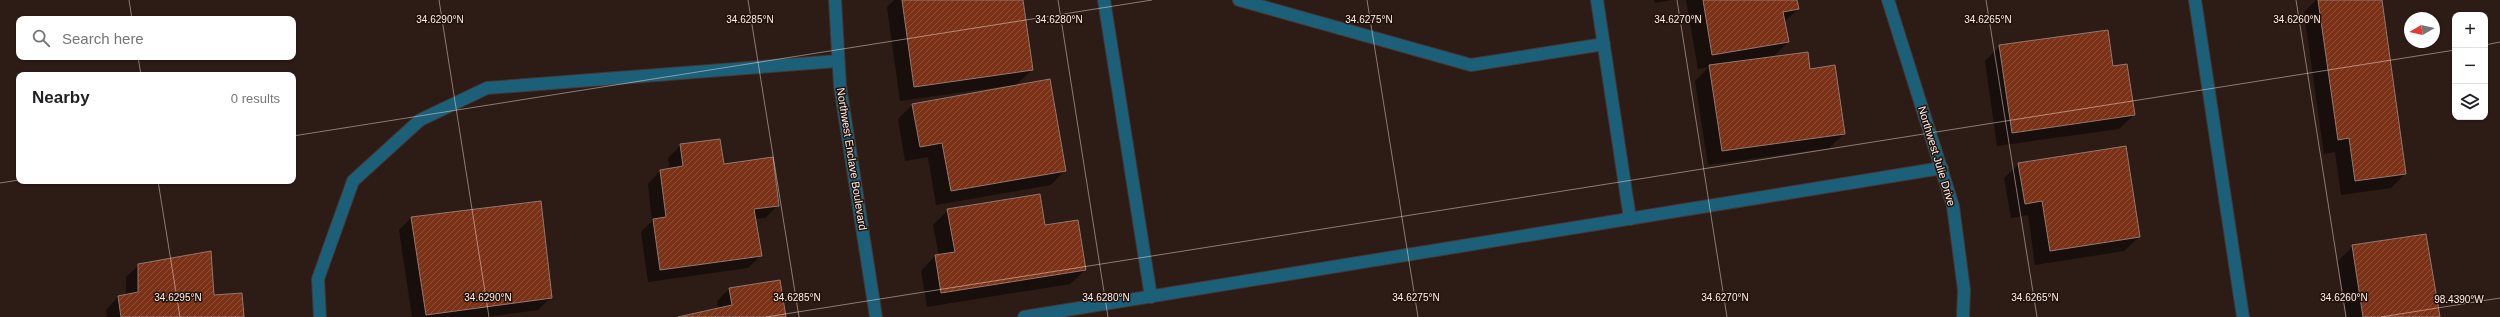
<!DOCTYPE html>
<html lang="en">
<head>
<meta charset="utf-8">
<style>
  :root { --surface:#fff; --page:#f2f2f2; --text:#202124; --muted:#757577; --line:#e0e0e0 }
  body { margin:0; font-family:Helvetica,sans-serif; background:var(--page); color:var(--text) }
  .controls { position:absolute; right:12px; top:12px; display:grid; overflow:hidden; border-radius:8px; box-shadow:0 1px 3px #0004 }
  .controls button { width:36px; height:36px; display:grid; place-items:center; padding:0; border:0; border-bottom:1px solid var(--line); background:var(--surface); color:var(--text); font:20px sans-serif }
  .compass { position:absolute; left:2404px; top:12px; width:36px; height:36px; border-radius:50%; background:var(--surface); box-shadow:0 1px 3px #0004; rotate:261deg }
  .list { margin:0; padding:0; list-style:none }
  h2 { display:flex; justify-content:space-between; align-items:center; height:52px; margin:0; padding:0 16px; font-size:17px }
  h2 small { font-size:13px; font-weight:400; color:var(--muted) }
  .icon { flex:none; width:22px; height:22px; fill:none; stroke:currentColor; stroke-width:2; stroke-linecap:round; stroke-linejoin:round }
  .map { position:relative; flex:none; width:2500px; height:317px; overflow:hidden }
  .search { position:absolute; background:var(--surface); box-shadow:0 1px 3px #0004; left:16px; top:16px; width:280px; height:44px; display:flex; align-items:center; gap:10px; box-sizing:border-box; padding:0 14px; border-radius:8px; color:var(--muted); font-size:15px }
  .panel { position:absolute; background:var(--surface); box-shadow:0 1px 3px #0004; left:16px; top:72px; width:280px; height:112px; border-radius:8px }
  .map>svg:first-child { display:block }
  .shadow { fill:#0007 }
  .building { fill:url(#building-hatch); stroke:#917971 }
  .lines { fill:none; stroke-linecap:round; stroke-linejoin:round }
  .minor-casing { stroke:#46352f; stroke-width:14 }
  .minor { stroke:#1c5f78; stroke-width:12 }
  .ticks { fill:none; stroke:#fef1ec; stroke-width:1; stroke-opacity:0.45 }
  .labels { text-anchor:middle; stroke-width:3; stroke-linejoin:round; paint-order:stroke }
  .street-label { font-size:11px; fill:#fef1ec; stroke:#23120c }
  .ticks-label { font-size:10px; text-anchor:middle; fill:#fef1ec; stroke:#23120c; stroke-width:3; stroke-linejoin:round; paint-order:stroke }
</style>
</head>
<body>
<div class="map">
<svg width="2500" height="317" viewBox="0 0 2500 317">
  <defs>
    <pattern id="building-hatch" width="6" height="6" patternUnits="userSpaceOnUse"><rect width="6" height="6" fill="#7b3116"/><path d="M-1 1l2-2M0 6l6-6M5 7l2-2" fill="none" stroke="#8f4f38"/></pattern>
  </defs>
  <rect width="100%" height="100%" fill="#2d1b15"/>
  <g class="shadow">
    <path d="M894,0H1022L1032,70L1015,86L1065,170L1051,185L936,205L928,157L905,161L898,119L913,104L1013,87V85L900,101L887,7Z"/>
    <path d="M1654,0H1672L1655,3Z"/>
    <path d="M1686,0H1796L1798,9L1784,22L1788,42L1772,58L1809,70L1844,134L1829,148L1708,165L1695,81L1709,67L1698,69Z"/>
    <path d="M2316,0H2381L2405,174L2391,188L2341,195L2335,152L2324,154L2304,12Z"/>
    <path d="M2000,46L2112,67L2134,115L2119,129L1997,146L1985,61Z"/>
    <path d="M681,145L777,206L765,218L755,219L761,255L748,268L648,282L641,232L652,221L648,184L660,171L670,170L668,158Z"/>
    <path d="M2019,164L2139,237L2124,251L2035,265L2028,215L2011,218L2004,178Z"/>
    <path d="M948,210L1044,226L1085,270L1070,284L927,307L921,271L935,256H939L933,225Z"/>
    <path d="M411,218L551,297L538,310L485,317H412L399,230Z"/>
    <path d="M2353,246L2439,317H2347L2338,261Z"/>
    <path d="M139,265L213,296L243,317H107L106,310L118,297L126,296V277Z"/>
    <path d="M729,289L785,317H682L718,309L717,301Z"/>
  </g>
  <g class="building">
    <path d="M902,0H1023L1033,70L914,87Z"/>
    <path d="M1703,0H1797L1799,9L1783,12L1789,42L1712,55Z"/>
    <path d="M2318,0H2382L2406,174L2355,181L2349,138L2338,140Z"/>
    <path d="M2108,30L2113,66L2127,64L2135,115L2012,133L1999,45Z"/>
    <path d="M1808,52L1810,69L1835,65L1845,134L1722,151L1709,65Z"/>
    <path d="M1050,79L1066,171L951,191L942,143L920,147L912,104Z"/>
    <path d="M720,139L724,164L773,157L779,206L754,209L762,256L660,270L653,219L666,217L660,170L683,166L680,144Z"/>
    <path d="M2126,146L2140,237L2050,251L2042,201L2025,204L2018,163Z"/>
    <path d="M1040,194L1045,225L1078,220L1086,270L941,293L935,255L955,252L947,209Z"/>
    <path d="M541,201L552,298L426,315L411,217Z"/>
    <path d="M2426,234L2440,317H2363L2352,245Z"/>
    <path d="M211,251L214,295L242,293L244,317H121L118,296L138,292V264Z"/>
    <path d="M780,280L786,317H678L732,305L729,288Z"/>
  </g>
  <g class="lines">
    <g class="minor-casing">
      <g id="minor">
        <path d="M835,0L840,86L876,317"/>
        <path d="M1104,0L1151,297"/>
        <path d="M1239,0L1471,65L1604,44"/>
        <path d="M1597,0L1630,219"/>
        <path d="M1888,0L1953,206L1964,290L1963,317"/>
        <path d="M2195,0L2243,317"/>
        <path d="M320,317L318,279L353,181L420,120L487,88L838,61"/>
        <path d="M1024,317L1942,168"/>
      </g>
    </g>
    <use href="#minor" class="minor"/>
  </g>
  <path class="ticks" d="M129,0L132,19M439,0L489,317M748,0L799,317M1058,0L1108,317M1367,0L1418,317M1677,0L1727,317M1986,0L2037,317M2296,0L2346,317M2485,45L2500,42M138,57L141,75M293,136L1152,0M158,181L180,317M0,183L19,180M766,317L2455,50M2381,317L2500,298"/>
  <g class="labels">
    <g class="street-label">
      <text transform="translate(1937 156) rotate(73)" y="4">Northwest Julie Drive</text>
      <text transform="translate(852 159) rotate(81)" y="4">Northwest Enclave Boulevard</text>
    </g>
  </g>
  <g class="ticks-label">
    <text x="440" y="23">34.6290°N</text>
    <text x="750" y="23">34.6285°N</text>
    <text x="1678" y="23">34.6270°N</text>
    <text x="1059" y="23">34.6280°N</text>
    <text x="1369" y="23">34.6275°N</text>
    <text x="1988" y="23">34.6265°N</text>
    <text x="2297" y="23">34.6260°N</text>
    <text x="178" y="301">34.6295°N</text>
    <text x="488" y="301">34.6290°N</text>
    <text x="797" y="301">34.6285°N</text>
    <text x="1106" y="301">34.6280°N</text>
    <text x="1416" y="301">34.6275°N</text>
    <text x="1725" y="301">34.6270°N</text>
    <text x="2035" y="301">34.6265°N</text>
    <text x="2344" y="301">34.6260°N</text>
    <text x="2459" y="303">98.4390°W</text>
  </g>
</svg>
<div class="controls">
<button>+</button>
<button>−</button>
<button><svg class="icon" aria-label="layers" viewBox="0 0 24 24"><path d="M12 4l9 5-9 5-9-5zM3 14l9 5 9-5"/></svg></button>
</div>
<svg class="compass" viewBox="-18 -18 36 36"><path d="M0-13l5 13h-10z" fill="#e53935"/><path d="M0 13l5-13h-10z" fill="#757577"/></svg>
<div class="search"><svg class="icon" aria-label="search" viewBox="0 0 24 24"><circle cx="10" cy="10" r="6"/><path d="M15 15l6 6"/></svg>Search here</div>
<section class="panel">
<h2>Nearby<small>0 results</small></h2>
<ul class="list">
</ul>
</section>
</div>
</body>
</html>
